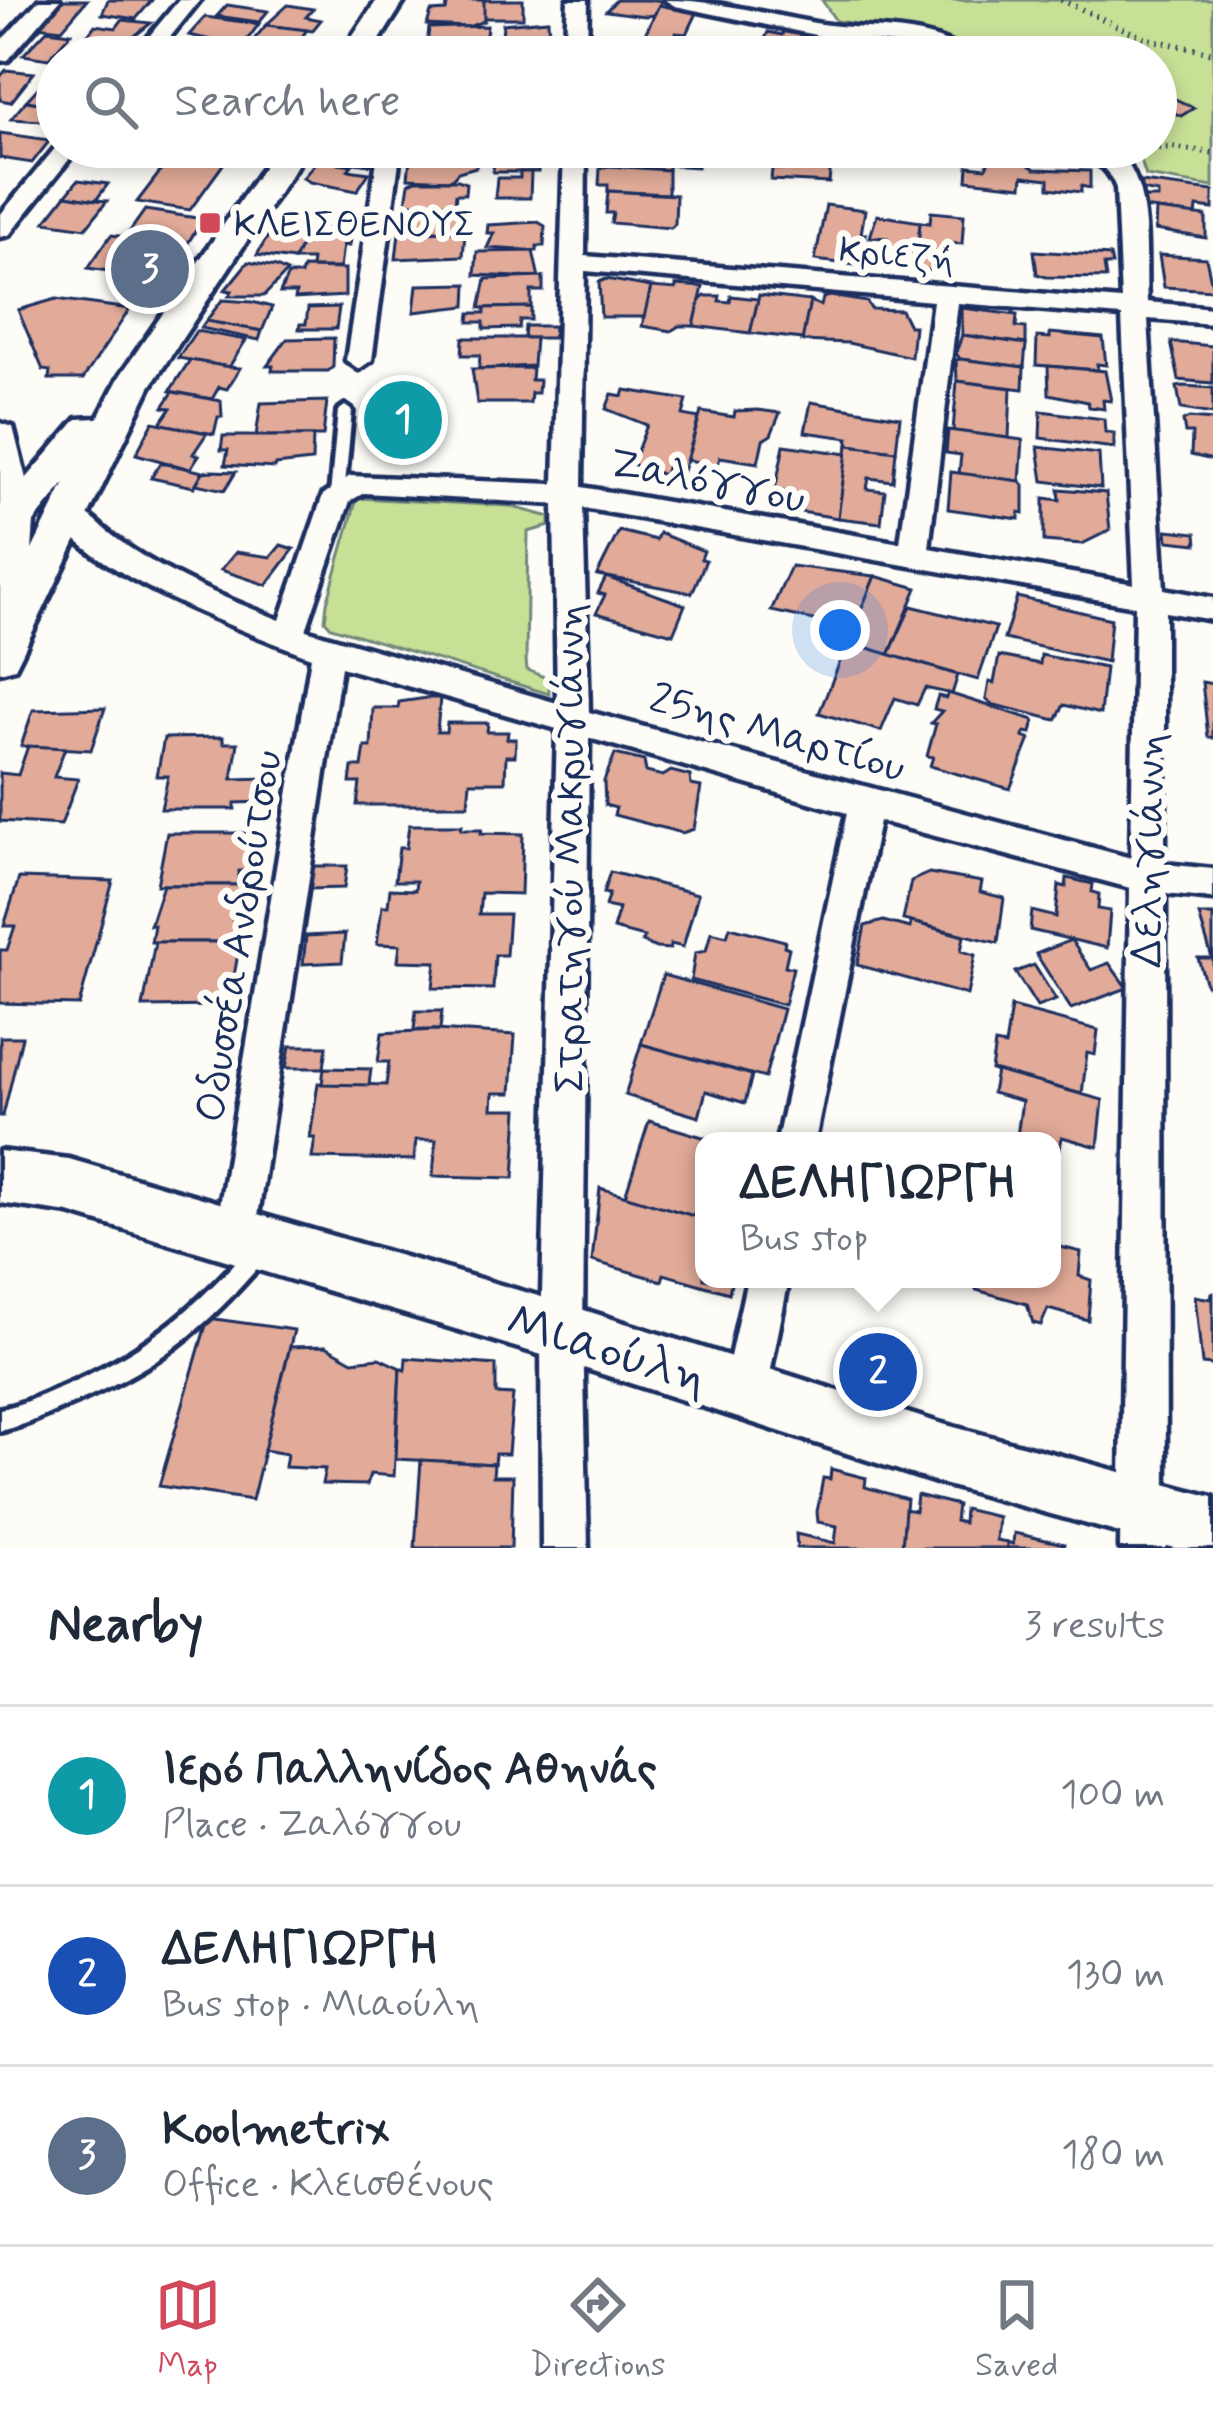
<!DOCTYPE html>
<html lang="en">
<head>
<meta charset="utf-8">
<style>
  :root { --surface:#fff; --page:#f2f2f3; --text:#1f2937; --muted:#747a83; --line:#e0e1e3; --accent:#d1495b }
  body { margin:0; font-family:Mynerve,sans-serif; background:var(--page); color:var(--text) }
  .you { position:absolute; left:840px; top:630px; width:42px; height:42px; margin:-30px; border:9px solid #fff; border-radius:50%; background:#1a73e8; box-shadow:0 0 0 18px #1a73e833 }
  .badge { display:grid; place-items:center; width:78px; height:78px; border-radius:50%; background:var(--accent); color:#fff; font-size:39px; font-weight:700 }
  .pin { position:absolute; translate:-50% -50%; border:6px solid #fff; box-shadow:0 3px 12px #0006 }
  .popup { position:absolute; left:695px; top:1132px; width:366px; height:156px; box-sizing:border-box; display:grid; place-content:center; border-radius:24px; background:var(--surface); filter:drop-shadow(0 3px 9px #0005); font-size:39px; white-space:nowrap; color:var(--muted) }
  .popup b { font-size:45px; color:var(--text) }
  .popup::after { content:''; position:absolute; left:50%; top:100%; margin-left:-24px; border:24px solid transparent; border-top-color:var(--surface) }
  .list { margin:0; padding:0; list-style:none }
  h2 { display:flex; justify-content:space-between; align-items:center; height:156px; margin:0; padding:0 48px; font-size:51px }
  h2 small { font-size:39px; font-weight:400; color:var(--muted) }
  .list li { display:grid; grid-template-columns:78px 1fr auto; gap:36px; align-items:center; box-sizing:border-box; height:180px; padding:0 48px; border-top:3px solid var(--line) }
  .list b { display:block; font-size:45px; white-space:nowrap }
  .list p { margin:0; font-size:39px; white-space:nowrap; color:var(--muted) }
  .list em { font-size:39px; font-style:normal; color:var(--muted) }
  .icon { flex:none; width:66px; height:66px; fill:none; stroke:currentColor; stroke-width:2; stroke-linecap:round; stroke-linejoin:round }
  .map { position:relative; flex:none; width:1213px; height:1548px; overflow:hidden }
  .search { position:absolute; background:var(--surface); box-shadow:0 6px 18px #0003; left:36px; right:36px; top:36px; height:132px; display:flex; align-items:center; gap:30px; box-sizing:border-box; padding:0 42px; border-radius:66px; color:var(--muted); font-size:45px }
  .sheet { height:696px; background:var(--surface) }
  nav { display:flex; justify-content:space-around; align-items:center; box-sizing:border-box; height:168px; border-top:3px solid var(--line); background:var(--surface); font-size:33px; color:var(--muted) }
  nav a { display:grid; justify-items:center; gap:6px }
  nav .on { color:var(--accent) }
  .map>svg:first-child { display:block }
  .green { fill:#c8e096; stroke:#72887a; stroke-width:3 }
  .building { fill:#e2ab99; stroke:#1b2f5e; stroke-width:3 }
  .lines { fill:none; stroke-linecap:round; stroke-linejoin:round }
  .lane-casing { stroke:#1b2f5e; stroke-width:10 }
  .street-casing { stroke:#1b2f5e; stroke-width:9 }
  .secondary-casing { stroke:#1b2f5e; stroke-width:9 }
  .path { stroke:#1b2f5e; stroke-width:6; stroke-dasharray:1.5 6; stroke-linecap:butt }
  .lane { fill:#fdfcf7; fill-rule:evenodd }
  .street { fill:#fdfcf7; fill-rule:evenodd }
  .secondary { fill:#fdfcf7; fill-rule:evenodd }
  .poi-dot { fill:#d1495b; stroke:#fdfcf7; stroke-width:4.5 }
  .labels { text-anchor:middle; stroke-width:12; stroke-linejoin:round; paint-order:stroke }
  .far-poi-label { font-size:36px; fill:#1b2f5e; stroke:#fdfcf7; text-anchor:start }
  .far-street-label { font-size:36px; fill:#1b2f5e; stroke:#fdfcf7 }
  .street-label { font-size:42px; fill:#1b2f5e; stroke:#fdfcf7 }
  .near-street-label { font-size:51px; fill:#1b2f5e; stroke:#fdfcf7 }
</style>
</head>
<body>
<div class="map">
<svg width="1213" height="1548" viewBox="0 0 1213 1548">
  <rect width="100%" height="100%" fill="#fdfcf7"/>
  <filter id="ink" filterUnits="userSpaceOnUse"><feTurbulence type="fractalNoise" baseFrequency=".00833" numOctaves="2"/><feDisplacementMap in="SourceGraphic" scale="24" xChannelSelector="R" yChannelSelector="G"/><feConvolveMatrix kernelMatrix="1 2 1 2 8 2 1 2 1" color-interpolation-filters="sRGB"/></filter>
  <g filter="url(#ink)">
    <g class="green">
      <path d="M822,0H1213V187L1146,176L1138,152L1130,147H1156V57H975L939,36L836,21Z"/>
      <path d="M357,498L509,506L550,517V526L528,532L526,660L527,670L549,679V694L331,627L325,620L327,603Z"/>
    </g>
    <g class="building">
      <path d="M60,0H87L62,29L37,26Z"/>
      <path d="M108,0H152L136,19L102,14Z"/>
      <path d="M448,0H485L484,21L468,27L427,25L431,12L446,11Z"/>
      <rect x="484" y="0" width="39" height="18"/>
      <path d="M616,0H656L662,1L654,15L645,16L606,11Z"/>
      <path d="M227,5L268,11L259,22L217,16Z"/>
      <path d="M288,5L313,9L306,17L321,20L312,31L266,25Z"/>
      <path d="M659,5L697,13L687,34L676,33L673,40L644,36Z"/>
      <path d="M205,17L259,24L242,47L189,35Z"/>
      <path d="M122,20L151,23L122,46L82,42L95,25L116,28Z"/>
      <path d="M548,20L549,38H502L503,24Z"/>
      <path d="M266,25L307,30L289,54L247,48Z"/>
      <path d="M487,26L486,36L476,37L475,52L427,45L429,28Z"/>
      <path d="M784,29L810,36L802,57L758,55L768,32L782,35Z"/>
      <path d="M47,30L71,33L48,59L23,55Z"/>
      <path d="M486,38H541V56H499L496,47H485Z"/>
      <path d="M848,40L888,46L885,57H842Z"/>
      <path d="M194,44L236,49L230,57H184Z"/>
      <path d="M591,44L639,47L633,57H591Z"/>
      <path d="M640,45L678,51L675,57H633Z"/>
      <path d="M6,70L34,73L11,102L0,100V77Z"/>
      <path d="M48,77L57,78V106L26,101Z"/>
      <path d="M1165,94L1194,108L1181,116L1156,104Z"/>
      <path d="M26,101L57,106V122L11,119Z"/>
      <path d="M0,133L50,140L32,163L0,158Z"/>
      <path d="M325,147H377L368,155H376L374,165L325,160L318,156Z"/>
      <path d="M416,147H477V155L415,156Z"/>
      <path d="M608,147H684L701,150L697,167L668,165V170L632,168L633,158L606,157Z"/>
      <path d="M773,148L832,153L829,183L771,180L772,169H781L782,159L772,158Z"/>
      <path d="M495,149H539L545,151L544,159H539L538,172H493L494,159H486L487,151Z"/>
      <path d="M176,151L227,159L190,210L137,202Z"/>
      <path d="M477,155L476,167L458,172L451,180L408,178L410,158Z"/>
      <path d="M991,156L1020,159L1035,169L1090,171V188L1081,186V192L1049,188V179L1023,176L1022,186L967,180L968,166L986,168Z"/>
      <path d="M317,160L352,165L348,170L369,173L357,191L310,182L303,178Z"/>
      <path d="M609,166L668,170V194L608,191V185H599L600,168Z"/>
      <path d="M520,172H531L530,198H495L497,178H520Z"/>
      <path d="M78,180L108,184L96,200L66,195Z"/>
      <path d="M416,180H458L466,183L465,194H456L455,204L406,203L409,183Z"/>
      <path d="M1142,182L1213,191V209L1197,207L1196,215L1143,208L1144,198H1158V193L1141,190Z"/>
      <path d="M608,191L676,195L675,224L671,228L611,223L613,213H606Z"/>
      <path d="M66,195L96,200L107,201L86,228L45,222Z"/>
      <path d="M412,204H455V210H463L462,223L449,231H406Z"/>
      <path d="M826,205L865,210L861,234H866L865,246L859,245L856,265L815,260Z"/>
      <path d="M145,210L203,219L186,246L126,237Z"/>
      <path d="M1156,210L1206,216V238L1155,230Z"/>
      <path d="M931,212L964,215L962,244L947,243L945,272L916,269L920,222L930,223Z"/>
      <path d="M877,215L920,222L916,264L884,261L887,238L870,237Z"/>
      <path d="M538,222L545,226L544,246H537V251L487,248L494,233H487L488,225Z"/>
      <path d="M275,224L310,228L294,260L257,255Z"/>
      <path d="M310,228L349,229L347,239H351L349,246L343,245L340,268H311L312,260H294Z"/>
      <path d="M449,231L465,233L463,256L396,259L399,233Z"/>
      <path d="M111,235L126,237L179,244L157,278L88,268Z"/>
      <path d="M533,251L539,278L475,275L477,252Z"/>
      <path d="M1034,251L1110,256L1112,265H1104L1106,278L1046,277L1037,274Z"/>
      <path d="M1159,255L1206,258L1213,290L1164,287Z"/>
      <path d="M248,262L276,267L287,272L264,296H229L232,291L225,290Z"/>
      <path d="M303,268L345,269V296L295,299L296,293H280L288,275H301Z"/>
      <path d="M543,277V291H531V307L480,308L486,279Z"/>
      <path d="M606,279L651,287L645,317H601L599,282Z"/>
      <path d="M467,284L466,306L414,312L417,285Z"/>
      <path d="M676,285L703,287L694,326H679L671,331L642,326L651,287L676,289Z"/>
      <path d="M759,295L810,301L803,339L750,333Z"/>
      <path d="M705,296H720L719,301L730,302L731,296L758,299L750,333L694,326L700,300Z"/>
      <path d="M830,296L867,302L871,309L901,310L909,326H914L911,357L848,343L802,341L810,301L821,306L823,298Z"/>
      <path d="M56,299L130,309L83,379H49L50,371L43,370L18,310Z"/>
      <path d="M222,300L252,302L272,307L262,331L206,321Z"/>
      <path d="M339,307L336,329H299L300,324H306L308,308Z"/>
      <path d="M531,307V320H520L519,328L484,329V322H469L470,313H485V308Z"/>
      <path d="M962,308L1017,315L1016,327L1026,328V344L962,335Z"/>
      <path d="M206,321L262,331L259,340L201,328Z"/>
      <path d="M525,326H554L553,338H524Z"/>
      <path d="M196,331L246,340L229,367L178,358Z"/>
      <path d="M1050,333L1103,338L1106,365L1097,364L1098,370L1036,365L1037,337L1050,338Z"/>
      <path d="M962,335L1026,344L1024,367L960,359L956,353Z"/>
      <path d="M334,338L333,367L328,371H272L273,366H267L287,339Z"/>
      <path d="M463,338H535L533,366L479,369L480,355H462Z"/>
      <path d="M1171,342L1213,346V383L1179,380Z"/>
      <path d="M960,359L1024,367L1023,389L957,381L956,360Z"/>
      <path d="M190,360L229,367L240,368L227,389L219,387L212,399L170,391Z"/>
      <path d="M1048,366L1105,371L1111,401L1103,400L1104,409L1089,407L1088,402L1049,394Z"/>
      <path d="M532,368L531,380H539L538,393H531L530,403H477L472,369Z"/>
      <path d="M957,381L1011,388L1009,438L953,431Z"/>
      <path d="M1183,386L1213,388V414L1181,409L1177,387Z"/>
      <path d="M625,390L687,400L683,415L699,418L683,471L666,468L664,475L632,464L647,425L606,409L612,394L623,396Z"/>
      <path d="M173,392L221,401L222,417H218L214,434L160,424L171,408L163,407Z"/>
      <path d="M327,401L323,436H256L261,403Z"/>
      <path d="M811,402L900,417L896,451L848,445L849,438L805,432Z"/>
      <path d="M758,410L780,413L771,435L763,440L758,463L720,457L718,465L687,460L701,412L734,417L735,411Z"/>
      <path d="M1041,411L1104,419L1105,432L1114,433V448L1040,438Z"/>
      <path d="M1189,418L1213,420V460L1191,455L1192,433H1185L1183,421Z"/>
      <path d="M153,422L207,433L193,454L199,455L190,469L136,454Z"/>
      <path d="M948,430L1023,440L1020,481L959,474L961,455L946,453Z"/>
      <path d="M223,436H313L312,461L276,465L275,468L225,465L228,450H221Z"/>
      <path d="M784,445L847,454L838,518L801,512L805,495L775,490Z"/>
      <path d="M848,445L896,451L893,481L869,478L867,489L885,491L881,523L838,518Z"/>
      <path d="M1038,447L1099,454L1101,488L1043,481Z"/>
      <path d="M161,463L190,469L203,472L194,487L151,478Z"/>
      <path d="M211,471L236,472L225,490L196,484L203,472Z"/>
      <path d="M951,472L1020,481L1024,485V513L1019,512V519L948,509Z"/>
      <path d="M1059,489L1106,493L1110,530L1082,544L1044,541V498L1060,500Z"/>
      <path d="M1167,530L1196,533L1197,544L1168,541Z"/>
      <path d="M619,531L656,540L659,533L704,551L701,559L706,560L692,593L597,575Z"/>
      <path d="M281,545L294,549L267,585L221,570L236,552L271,557Z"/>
      <path d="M791,566L875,576L852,633L832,627L833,624L771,611Z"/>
      <path d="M875,576L917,588L889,655L848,642Z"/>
      <path d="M606,577L685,605L673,634L596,613L605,595L598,593Z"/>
      <path d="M1017,597L1111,619L1107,662L1004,639Z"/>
      <path d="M911,606L996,627L978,680L889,655Z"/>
      <path d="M848,642L958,675L952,694L925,688L917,705L895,698L881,731L819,713Z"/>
      <path d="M1041,655L1105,668L1100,714L1064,705L1056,720L991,704L986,699L989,682L994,683L999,656L1040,664Z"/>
      <path d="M1202,682L1213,684V738L1208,737Z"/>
      <path d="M948,693L1034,720L1031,733L1025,732L1023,737L1030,739L1010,789L930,766L933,757L927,756L936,724L931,723L942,711L934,709L938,696L946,698Z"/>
      <path d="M427,698H440L437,732H446L447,723H488L487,732H508L507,739H516L515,756H506L505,782H470L468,805H357L360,783H350L352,767H362L365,747H371L373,708H398L399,702Z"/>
      <path d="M105,708L91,750L21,746L33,710Z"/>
      <path d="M223,737V743H238L232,779L267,778L264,802L235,803V809H161L168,776H157L164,738Z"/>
      <path d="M28,746L65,748L54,777L78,779L61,825L0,821V773L18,775Z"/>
      <path d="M615,754L644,761L646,772L663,776L671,771L690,776L691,785L701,787L694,829L682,833L614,815L616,808L605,805L604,781Z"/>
      <path d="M409,825H462L461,829H482L481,833L523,834L521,894L481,893L479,914H509L506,955H495L493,989L433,988L436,962L398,961L400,945L377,944L382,906H388L390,889L415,890L416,881H395L399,848H406Z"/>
      <path d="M167,833H262L256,871H239L237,885H157Z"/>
      <path d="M313,866H347L344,888L310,889Z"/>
      <path d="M610,872L698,894L683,947L671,944L670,949L656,948L642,942L644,937L613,929L619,909L605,906L609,894L603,893Z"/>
      <path d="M929,873L982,882L980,892L1004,898L998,943L903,920L911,881Z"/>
      <path d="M19,878L113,881L79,1005L0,1003V950H7L15,926H4Z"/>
      <path d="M1067,878L1093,884L1092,892L1099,894L1098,909L1110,911L1107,948L1030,930L1032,911L1056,917L1059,885L1066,887Z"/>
      <path d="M163,885H243L232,919H237L233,942H151L154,925H150Z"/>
      <path d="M1199,915H1213V985H1206L1198,958H1212Z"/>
      <path d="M883,921L910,928L911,922L964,936L961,951L975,955L967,995L857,965L865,926Z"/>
      <path d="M730,927L785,941L784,946L789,948L785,966L793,968L784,1005L691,980L695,953L706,951L711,932L727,936Z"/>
      <path d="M345,934L342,962L303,964L306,936Z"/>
      <path d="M1071,940L1091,970L1109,963L1127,988L1071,1009L1036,954Z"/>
      <path d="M155,942H240L232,988H225L221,1006L143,1007Z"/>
      <path d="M1034,965L1056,1000L1037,1007L1015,972Z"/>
      <path d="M663,975L783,1009L765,1078L641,1044Z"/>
      <path d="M1011,1007L1098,1030L1095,1055L1087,1053L1082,1094L991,1070L995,1044L1005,1046Z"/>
      <path d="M416,1011H442L440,1030H414Z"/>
      <path d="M435,1030L515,1035L511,1093H493L492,1109H518L514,1178L433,1176L436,1140H416L414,1160L312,1158L315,1138H310L318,1083L386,1085L389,1062H378L382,1033Z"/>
      <path d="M0,1037H22L3,1116H0Z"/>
      <path d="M641,1044L752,1075L745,1103L706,1091L699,1117L625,1095Z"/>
      <path d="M290,1046H327L324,1068H286Z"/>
      <path d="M324,1068L371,1069L369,1085L322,1084Z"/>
      <path d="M996,1071L1103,1100L1098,1147L1062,1137L1060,1149L1052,1147V1141L1017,1136L1022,1101L992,1093Z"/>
      <path d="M649,1121L716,1141H704V1219L625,1196Z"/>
      <path d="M600,1188L704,1219V1279H732L729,1293L664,1274L662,1281L592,1261Z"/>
      <path d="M1052,1245L1081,1252L1079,1276L1091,1280L1088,1320L1048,1309L1041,1325L1033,1323L1027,1304L976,1290L977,1279H1052Z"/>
      <path d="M1212,1293H1213V1365L1202,1364L1195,1296L1211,1299Z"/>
      <path d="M208,1318L294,1330L252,1500L159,1486Z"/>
      <path d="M326,1346L353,1361L379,1358L400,1368L394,1476L370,1474L367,1485L322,1484L325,1469L285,1467L287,1454L264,1450L290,1347Z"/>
      <path d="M406,1358L496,1365V1394L513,1395L508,1454H495L494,1464L396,1459L400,1368L405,1370Z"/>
      <path d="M421,1460L494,1464L493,1476H513L511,1548H415Z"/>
      <path d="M831,1469L866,1478L865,1487L907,1499L902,1548H797L796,1534L835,1543L837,1526L818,1522L817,1512L823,1478L830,1479Z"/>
      <path d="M917,1495L957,1505L955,1521L963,1523L964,1509L998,1517L996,1540L1007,1542V1548H902L905,1509L915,1511Z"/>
      <path d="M1014,1533L1064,1544L1063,1548H1007V1542L1013,1544Z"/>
    </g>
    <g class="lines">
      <g class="lane-casing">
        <g id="lane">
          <path d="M345,406L352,411L344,495L337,500L330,495L338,411Z"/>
          <path d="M260,1240L267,1243L270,1250L267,1257C204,1331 159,1367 69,1405C46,1415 24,1426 0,1431V1409C22,1405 41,1395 61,1387C146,1351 193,1311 253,1243Z"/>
        </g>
      </g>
      <g class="street-casing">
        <g id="street">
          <path d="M39,0H60L8,60L0,61V42Z"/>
          <path d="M179,0H200L154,57H132Z"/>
          <path d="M568,0H588L587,57H565Z"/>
          <path d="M665,0C717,0 764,14 815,23C864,32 931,22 971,57H942L916,46L820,36L675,6Z"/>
          <path d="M57,146L79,147L9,235L0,237V215Z"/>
          <path d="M379,147H401L372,360L359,369L346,360Z"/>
          <path d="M564,147H586L585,256L1121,300L1116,188C1099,141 1060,170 1029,147H1110C1155,174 1144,255 1147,302L1213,308V324L1148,319L1164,589L1213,598V620L1165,612V864L1213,869V899L1165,894L1166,1548H1120L1130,888L879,821L815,1141H777L847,813L589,738L583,1332L588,1548H542L541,1332L557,729L341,667L255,1236L249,1250L235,1256L221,1250L215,1236L311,657C246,632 93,576 55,516L59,509C79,503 93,519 108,532C157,571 222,597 280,620L323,495L350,476L554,484ZM585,271L933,301L900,543L582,487ZM958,303L1122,316L1134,584L929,548ZM364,493L554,504L557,703L306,630L350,501ZM583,508L1135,606L1131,858L589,712Z"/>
          <path d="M747,1279H789L767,1389L760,1404L745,1411L730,1404L723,1389Z"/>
        </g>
      </g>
      <g class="secondary-casing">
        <g id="secondary">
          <path d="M377,0H405L369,57H339Z"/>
          <path d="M277,147H309L150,387L21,656L15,668L0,672V423L13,427L26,479L77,419L98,418L120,376ZM65,483L32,550L34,522Z"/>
          <path d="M0,1151L69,1159L562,1303L939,1423L1213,1497V1548H1174L939,1483L562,1361L69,1213L0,1203Z"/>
        </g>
      </g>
      <g class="path">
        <path d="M1061,0L1144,38L1213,53"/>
        <path d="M1136,150L1171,147L1213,153"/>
      </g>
      <use href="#lane" class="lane"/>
      <use href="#street" class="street"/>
      <use href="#secondary" class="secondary"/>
    </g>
  </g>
  <rect class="poi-dot" x="198" y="211" width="24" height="24" rx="6"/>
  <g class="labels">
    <g class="far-poi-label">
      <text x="234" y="236">ΚΛΕΙΣΘΕΝΟΥΣ</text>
    </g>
    <g class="far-street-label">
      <text transform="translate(897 253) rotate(5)" y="13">Κριεζή</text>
    </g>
    <g class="street-label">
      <text transform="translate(708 479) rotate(11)" y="15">Ζαλόγγου</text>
      <text transform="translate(778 731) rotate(16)" y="15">25ης Μαρτίου</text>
      <text transform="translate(568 848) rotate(-90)" y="15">Στρατηγού Μακρυγιάννη</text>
      <text transform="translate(1147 850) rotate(-89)" y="15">Δεληγιάννη</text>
      <text transform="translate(237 936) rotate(-81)" y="15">Οδυσσέα Ανδρούτσου</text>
    </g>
    <g class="near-street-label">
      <text transform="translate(608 1347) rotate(17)" y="18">Μιαούλη</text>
    </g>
  </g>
</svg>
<div class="you"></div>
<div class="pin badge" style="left:403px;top:420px;background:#0f9aa8">1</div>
<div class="pin badge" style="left:878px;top:1372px;background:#1a4fb4">2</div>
<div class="popup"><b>ΔΕΛΗΓΙΩΡΓΗ</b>Bus stop</div>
<div class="pin badge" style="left:150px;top:269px;background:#5c6f8a">3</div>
<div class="search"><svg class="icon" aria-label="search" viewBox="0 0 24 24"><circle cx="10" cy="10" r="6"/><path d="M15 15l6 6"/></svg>Search here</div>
</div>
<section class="sheet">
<h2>Nearby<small>3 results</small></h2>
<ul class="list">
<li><span class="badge" style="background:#0f9aa8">1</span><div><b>Ιερό Παλληνίδος Αθηνάς</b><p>Place · Ζαλόγγου</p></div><em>100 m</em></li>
<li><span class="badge" style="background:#1a4fb4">2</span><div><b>ΔΕΛΗΓΙΩΡΓΗ</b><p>Bus stop · Μιαούλη</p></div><em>130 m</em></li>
<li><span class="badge" style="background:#5c6f8a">3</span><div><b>Koolmetrix</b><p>Office · Κλεισθένους</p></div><em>180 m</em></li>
</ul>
</section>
<nav>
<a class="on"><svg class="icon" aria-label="map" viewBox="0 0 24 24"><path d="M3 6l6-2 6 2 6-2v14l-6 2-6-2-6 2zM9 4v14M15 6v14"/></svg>Map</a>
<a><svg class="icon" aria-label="directions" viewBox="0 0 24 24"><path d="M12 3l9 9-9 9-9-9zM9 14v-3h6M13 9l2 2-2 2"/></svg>Directions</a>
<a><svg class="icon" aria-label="saved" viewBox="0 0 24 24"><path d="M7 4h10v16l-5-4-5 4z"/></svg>Saved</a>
</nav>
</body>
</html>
